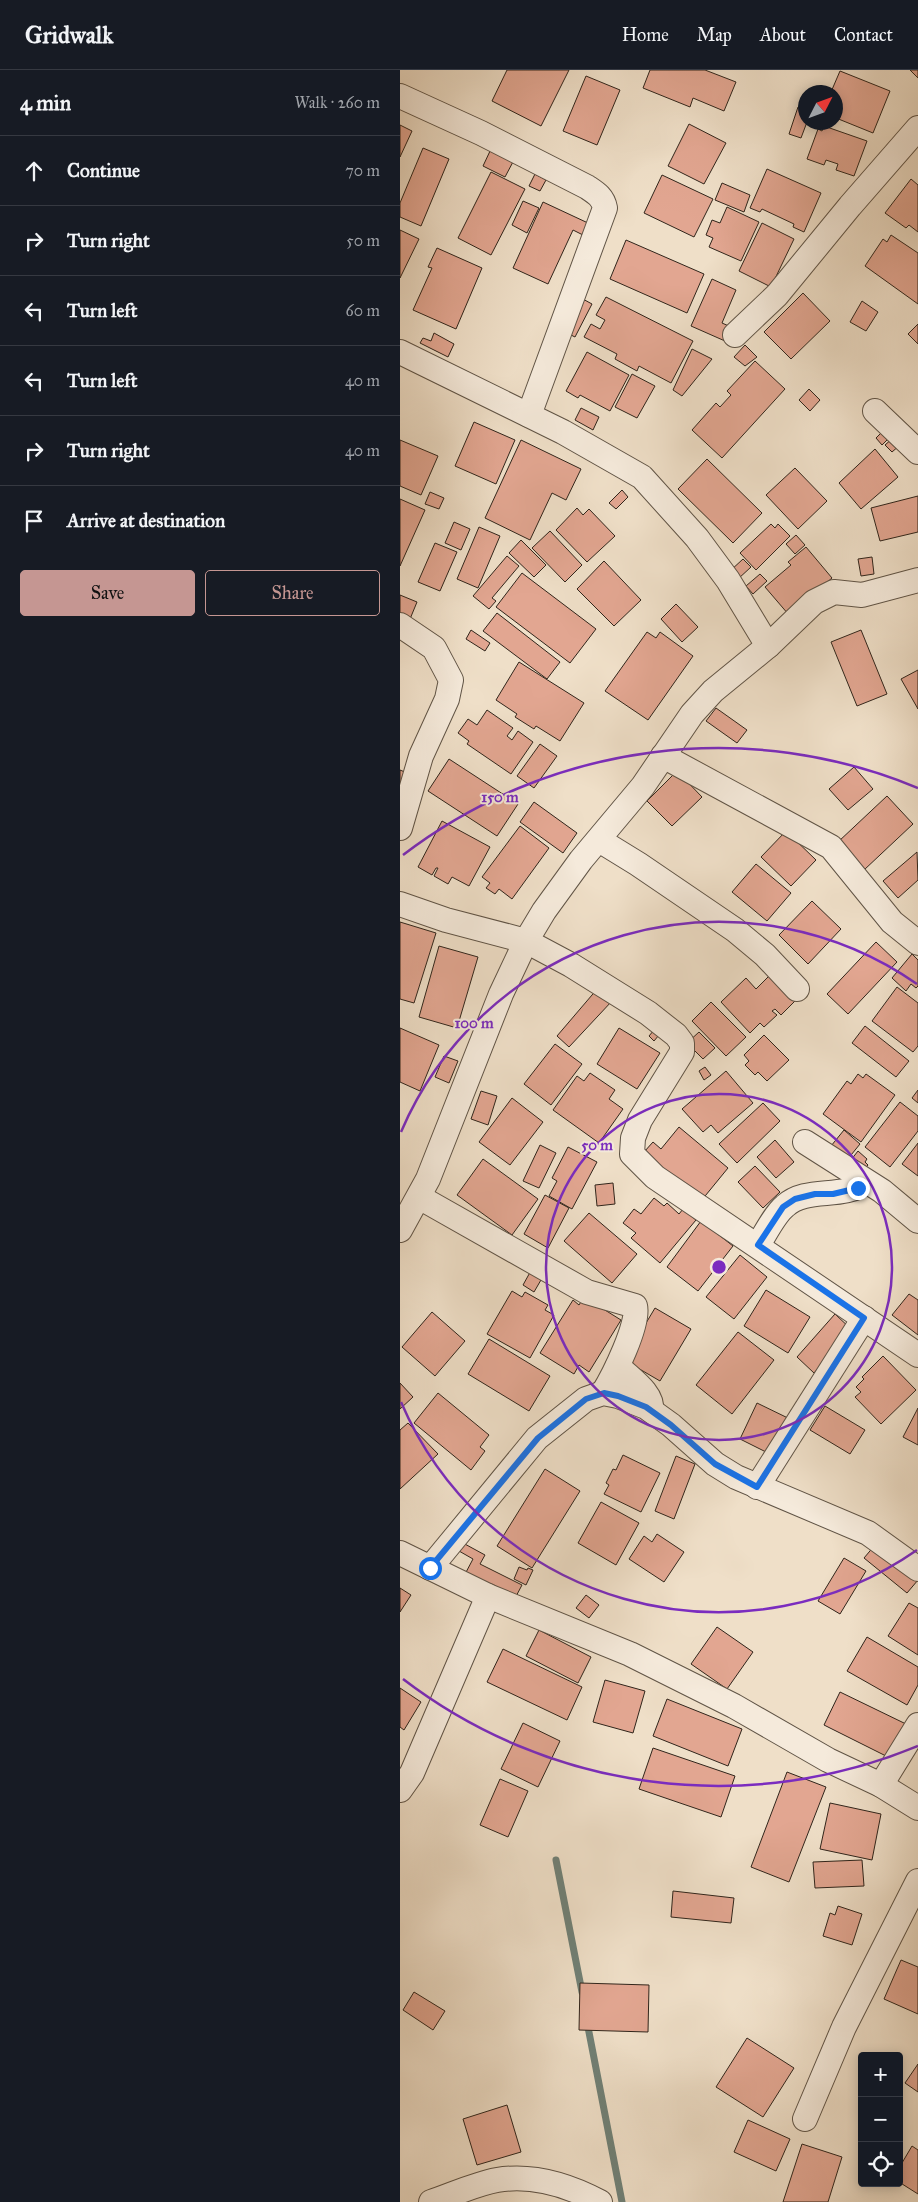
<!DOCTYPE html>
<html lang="en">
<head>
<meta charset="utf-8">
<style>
  :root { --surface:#171b24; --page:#242831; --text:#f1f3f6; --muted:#9ea1a6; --line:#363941; --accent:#c59692 }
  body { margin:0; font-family:"IM FELL Great Primer",serif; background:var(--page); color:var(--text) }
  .controls { position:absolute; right:15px; bottom:15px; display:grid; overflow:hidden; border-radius:5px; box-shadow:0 2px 12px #0003 }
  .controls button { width:45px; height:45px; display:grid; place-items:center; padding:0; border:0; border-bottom:1px solid var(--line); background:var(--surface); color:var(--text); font:25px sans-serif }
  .compass { position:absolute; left:398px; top:15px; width:45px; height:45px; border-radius:50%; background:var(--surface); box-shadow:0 2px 12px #0003; rotate:48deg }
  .stop { position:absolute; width:15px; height:15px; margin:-11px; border:4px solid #1a73e8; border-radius:50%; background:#fff }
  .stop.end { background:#1a73e8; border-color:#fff; box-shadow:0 1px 5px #0008 }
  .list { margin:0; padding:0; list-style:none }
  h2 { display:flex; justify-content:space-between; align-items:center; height:65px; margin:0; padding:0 20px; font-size:21px }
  h2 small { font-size:16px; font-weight:400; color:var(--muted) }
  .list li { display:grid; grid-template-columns:32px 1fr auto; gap:15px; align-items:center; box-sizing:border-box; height:70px; padding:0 20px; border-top:1px solid var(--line) }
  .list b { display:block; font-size:19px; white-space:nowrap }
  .list em { font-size:16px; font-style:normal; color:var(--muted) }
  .actions { display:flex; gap:10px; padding:15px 20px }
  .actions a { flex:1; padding:11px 0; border:1px solid var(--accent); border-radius:5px; text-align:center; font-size:18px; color:var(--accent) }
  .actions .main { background:var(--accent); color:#111 }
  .icon { flex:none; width:28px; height:28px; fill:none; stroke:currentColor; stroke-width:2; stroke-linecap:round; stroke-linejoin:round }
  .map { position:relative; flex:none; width:518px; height:2132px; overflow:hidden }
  header { display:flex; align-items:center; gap:30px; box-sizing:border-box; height:70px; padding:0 25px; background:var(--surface); border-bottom:1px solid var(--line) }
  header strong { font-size:24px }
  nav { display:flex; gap:28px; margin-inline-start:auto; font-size:18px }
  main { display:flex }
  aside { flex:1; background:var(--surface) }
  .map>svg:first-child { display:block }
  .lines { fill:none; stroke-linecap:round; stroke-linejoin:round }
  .stream { stroke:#708076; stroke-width:7 }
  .building { fill:#e2a691; stroke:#30251b }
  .street-casing { stroke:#605446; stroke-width:26 }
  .street { stroke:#f5eadb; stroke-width:24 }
  .route { stroke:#1a73e8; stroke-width:6 }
  .ring { fill:none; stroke:#7b2cbf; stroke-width:2.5 }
  .centre { fill:#7b2cbf; stroke:#f5eadb; stroke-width:2.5 }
  .ring-label { font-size:15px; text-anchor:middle; font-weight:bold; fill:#7b2cbf; stroke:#f5eadb; stroke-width:4; stroke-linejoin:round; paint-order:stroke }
</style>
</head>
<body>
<header>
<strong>Gridwalk</strong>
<nav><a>Home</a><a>Map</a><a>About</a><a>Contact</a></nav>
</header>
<main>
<aside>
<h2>4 min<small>Walk · 260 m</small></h2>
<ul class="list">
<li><svg class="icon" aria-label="ahead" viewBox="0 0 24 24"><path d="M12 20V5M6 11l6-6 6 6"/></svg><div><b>Continue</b></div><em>70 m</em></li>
<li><svg class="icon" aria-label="right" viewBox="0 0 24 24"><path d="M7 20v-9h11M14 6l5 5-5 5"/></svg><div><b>Turn right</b></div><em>50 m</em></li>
<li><svg class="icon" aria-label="left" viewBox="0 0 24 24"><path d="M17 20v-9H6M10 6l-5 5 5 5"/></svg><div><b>Turn left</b></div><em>60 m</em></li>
<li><svg class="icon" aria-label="left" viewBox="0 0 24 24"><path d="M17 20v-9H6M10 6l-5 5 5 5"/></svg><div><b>Turn left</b></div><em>40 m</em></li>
<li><svg class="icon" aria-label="right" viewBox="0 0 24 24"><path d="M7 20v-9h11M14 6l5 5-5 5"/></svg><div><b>Turn right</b></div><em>40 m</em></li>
<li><svg class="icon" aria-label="arrive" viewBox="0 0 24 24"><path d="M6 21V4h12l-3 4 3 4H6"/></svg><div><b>Arrive at destination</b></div></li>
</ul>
<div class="actions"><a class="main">Save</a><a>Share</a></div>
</aside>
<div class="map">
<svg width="518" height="2132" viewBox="0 0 518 2132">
  <rect width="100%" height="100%" fill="#efdfc8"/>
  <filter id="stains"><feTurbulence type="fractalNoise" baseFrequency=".004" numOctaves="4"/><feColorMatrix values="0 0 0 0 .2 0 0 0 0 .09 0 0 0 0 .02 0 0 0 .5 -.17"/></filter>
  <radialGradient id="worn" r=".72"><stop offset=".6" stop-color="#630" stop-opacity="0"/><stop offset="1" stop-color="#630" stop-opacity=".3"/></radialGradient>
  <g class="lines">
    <g class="stream">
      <path d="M156,1790L182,1922"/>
      <path d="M187,1952L222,2132"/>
    </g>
  </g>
  <g class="building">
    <path d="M107,0H169L141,56L92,31Z"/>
    <path d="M250,0H305L336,12L324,41L293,28L290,37L243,18Z"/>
    <path d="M510,0H518V8Z"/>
    <path d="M440,1L490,21L473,63L436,48V22H431Z"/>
    <path d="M186,6L220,20L197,75L163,61Z"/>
    <path d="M398,37L406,39L407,52L401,68L389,64Z"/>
    <path d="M289,54L326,73L304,114L268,96Z"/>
    <path d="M0,55L12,61L0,87Z"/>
    <path d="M424,56L467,71L454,106L436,100L438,94L426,90L424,95L407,89L418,59L422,61Z"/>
    <path d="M23,78L49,89L21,156L0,147V133Z"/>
    <path d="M91,79L114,90L105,107L83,96Z"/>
    <path d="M367,99L421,123L404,162L393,157L394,154L362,139L360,142L350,138Z"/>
    <path d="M91,102L125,119L91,185L58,168Z"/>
    <path d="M135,104L146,110L140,121L129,116Z"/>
    <path d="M262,105L313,129L294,167L244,143Z"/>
    <path d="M511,109L518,115V162L509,155L506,158L485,143Z"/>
    <path d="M322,113L350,125L344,142L315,130Z"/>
    <path d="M123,131L139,138L127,163L112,155Z"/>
    <path d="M143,132L188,153L183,165L173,160L148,214L113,198Z"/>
    <path d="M327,137L359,152L341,191L309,177L313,168L306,165L312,150L320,153Z"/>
    <path d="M362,153L394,169L371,217L339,201Z"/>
    <path d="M0,160L19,169L0,208Z"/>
    <path d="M491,165L518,183V234L465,196L483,169L487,172Z"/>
    <path d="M226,170L304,204L287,243L210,209Z"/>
    <path d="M37,178L82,198L56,259L13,240L32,198L28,197Z"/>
    <path d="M312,209L336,220L322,253L331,257L325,271L291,256Z"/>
    <path d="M403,223L430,251L391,289L364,262Z"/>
    <path d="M206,227L293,271L271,313L239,296L237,301L215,289L217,284L184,267L191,254L200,259L205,250L196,245Z"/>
    <path d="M181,228L192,234L175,267L163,261Z"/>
    <path d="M462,231L478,242L466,261L450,252Z"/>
    <path d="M518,254V274L508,264Z"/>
    <path d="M34,263L54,274L48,287L20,273L23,268L31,271Z"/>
    <path d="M345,275L357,287L345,296L334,287Z"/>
    <path d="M292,279L312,289L282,326L273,320Z"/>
    <path d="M187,282L229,305L210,341L180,325L178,328L166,321Z"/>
    <path d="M355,291L385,319L322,388L292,360L316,333L320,337L331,325L327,321Z"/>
    <path d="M232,304L255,316L237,348L215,337Z"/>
    <path d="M409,319L420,330L410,341L399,330Z"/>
    <path d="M181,338L199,347L193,360L175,350Z"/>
    <path d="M74,352L115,370L96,414L55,396Z"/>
    <path d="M484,360L491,366L482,375L476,368Z"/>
    <path d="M493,368L500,375L492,382L485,375Z"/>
    <path d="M0,370L38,386L21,425L0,416Z"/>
    <path d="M121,370L181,399L166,430L152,423L130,470L85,448Z"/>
    <path d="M475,379L498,407L461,439L439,413Z"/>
    <path d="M307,389L362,443L333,473L278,419Z"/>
    <path d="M395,398L427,431L398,459L366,425Z"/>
    <path d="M222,420L228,427L216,439L209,433Z"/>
    <path d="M30,422L44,428L39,439L25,434Z"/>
    <path d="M518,426V462L480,471L471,438Z"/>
    <path d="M0,429L25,440L0,496Z"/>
    <path d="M177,438L183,445L189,439L215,466L187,492L156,460Z"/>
    <path d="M54,452L70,459L61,480L45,473Z"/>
    <path d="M371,454L375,458L378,454L390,466L356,500L340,483Z"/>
    <path d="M79,457L100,466L78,518L57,509Z"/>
    <path d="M150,461L182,495L165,512L132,478Z"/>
    <path d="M396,465L405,475L395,484L386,474Z"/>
    <path d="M121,470L146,495L134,507L109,483Z"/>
    <path d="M35,473L57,482L40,521L18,512Z"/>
    <path d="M406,477L432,508L389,545L365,517L391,495L388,492Z"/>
    <path d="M107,486L119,496L92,528L96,531L89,539L73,526Z"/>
    <path d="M472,487L474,504L461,506L458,489Z"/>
    <path d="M343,489L351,497L338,509L330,501Z"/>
    <path d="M204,491L241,530L214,556L177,519Z"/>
    <path d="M122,503L196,559L170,593L96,537Z"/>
    <path d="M360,504L367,511L353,524L346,516Z"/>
    <path d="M0,525L17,532L10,549L0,545Z"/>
    <path d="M276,534L298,557L282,572L261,549Z"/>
    <path d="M97,543L160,592L147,609L83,561Z"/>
    <path d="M71,560L90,573L85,581L66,569Z"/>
    <path d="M461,560L487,624L457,636L431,572Z"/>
    <path d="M247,562L256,568L260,562L293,586L248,650L205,621Z"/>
    <path d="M119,592L184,633L160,671L136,656L134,659L115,647L117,644L96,630Z"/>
    <path d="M518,600V639L501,609Z"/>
    <path d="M316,638L347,660L337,673L306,651Z"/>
    <path d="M87,640L113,658L107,666L112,670L118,661L133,672L111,704L67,674L69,671L58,663L68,649L77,655Z"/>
    <path d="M140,674L157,686L134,718L117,706Z"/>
    <path d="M49,689L118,734L97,766L28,721Z"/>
    <path d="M454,697L473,719L448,740L429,719Z"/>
    <path d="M0,700L12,705L0,724Z"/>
    <path d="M277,701L302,727L272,756L247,731Z"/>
    <path d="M487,726L513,754L464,800L438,772Z"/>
    <path d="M134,732L177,763L163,783L120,752Z"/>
    <path d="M42,751L90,777L69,816L52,807L48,814L34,806L38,798H36L32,805L18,797Z"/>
    <path d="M120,756L149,778L112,829L99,819L95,824L86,818L90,813L82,807Z"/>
    <path d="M386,761L416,790L391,816L361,787Z"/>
    <path d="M517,782L518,810L498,828L483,811Z"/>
    <path d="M356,794L391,823L367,851L332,822Z"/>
    <path d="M412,831L441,859L408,894L379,865Z"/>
    <path d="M0,852L36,863L14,933L0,929Z"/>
    <path d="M476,872L497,892L448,944L427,924Z"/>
    <path d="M39,876L78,887L57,958L19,947Z"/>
    <path d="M512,884L518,890V916L516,918L511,914L506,921L492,908Z"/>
    <path d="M371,904L396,930L381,945L375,939L372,941L377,945L364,957L360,953L350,963L321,932L346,908L356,919Z"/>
    <path d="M497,917L518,933V976L513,982L472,951Z"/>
    <path d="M198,918L212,931L169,977L157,966Z"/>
    <path d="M311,932L346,967L326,986L292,951Z"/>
    <path d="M465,956L509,991L496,1007L452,973Z"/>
    <path d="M0,958L39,975L20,1021L0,1012Z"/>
    <path d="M219,958L260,983L237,1019L197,994Z"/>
    <path d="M254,960L259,965L254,971L249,966Z"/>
    <path d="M299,962L315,978L303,989L287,973Z"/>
    <path d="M364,965L389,990L367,1011L358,1002L355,1005L345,995L349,991L344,985Z"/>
    <path d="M155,974L182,994L151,1035L124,1014Z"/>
    <path d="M44,986L58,991L49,1013L35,1007Z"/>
    <path d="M305,997L311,1005L304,1010L299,1001Z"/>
    <path d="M326,1001L353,1033L318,1063L311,1055L303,1062L282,1039Z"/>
    <path d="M190,1003L215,1020L209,1029L223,1039L199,1073L153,1040L177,1006L184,1011Z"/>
    <path d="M458,1004L463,1008L466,1004L495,1025L461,1072L423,1044L447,1011L451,1014Z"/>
    <path d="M518,1020V1033L512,1028Z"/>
    <path d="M81,1021L97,1026L88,1055L71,1049Z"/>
    <path d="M112,1028L143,1052L110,1095L79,1072Z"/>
    <path d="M500,1032L518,1046V1061L490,1097L465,1077Z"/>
    <path d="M363,1033L380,1051L337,1093L319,1074Z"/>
    <path d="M279,1057L328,1098L301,1131L244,1082L253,1072L261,1079Z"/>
    <path d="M444,1060L460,1074L447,1090L431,1076Z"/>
    <path d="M375,1070L394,1092L376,1108L357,1087Z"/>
    <path d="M518,1073V1106L502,1094Z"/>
    <path d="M140,1075L156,1083L139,1118L123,1111Z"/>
    <path d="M168,1077L197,1092L172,1139L149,1126L157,1111L152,1108Z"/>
    <path d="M458,1081L467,1089L465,1092L468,1095L463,1101L447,1095Z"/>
    <path d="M83,1089L138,1129L112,1165L57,1125Z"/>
    <path d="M355,1096L380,1122L363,1138L338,1112Z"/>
    <path d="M213,1113L215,1134L197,1136L195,1115Z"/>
    <path d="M145,1125L169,1138L148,1178L124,1164Z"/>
    <path d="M254,1128L264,1136L267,1133L279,1144L283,1139L296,1150L260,1193L231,1168L236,1163L223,1153L234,1139L241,1144Z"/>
    <path d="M189,1143L237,1184L212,1213L164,1171Z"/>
    <path d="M301,1151L333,1176L298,1221L267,1197Z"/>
    <path d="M340,1185L367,1207L334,1249L306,1227Z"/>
    <path d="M133,1197L145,1203L134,1222L123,1215Z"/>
    <path d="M366,1220L410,1247L388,1283L344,1256Z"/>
    <path d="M112,1221L122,1227L125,1222L148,1235L145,1240L154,1245L130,1288L87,1264Z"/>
    <path d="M509,1224L518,1230V1265L492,1245Z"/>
    <path d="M184,1227L221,1250L189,1302L179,1295L174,1304L140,1283L173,1230L179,1235Z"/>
    <path d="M255,1238L291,1259L260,1311L224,1290Z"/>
    <path d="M32,1242L65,1271L35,1306L2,1277Z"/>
    <path d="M435,1244L452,1260L414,1303L397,1287Z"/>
    <path d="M338,1262L374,1290L332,1344L296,1315Z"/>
    <path d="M89,1269L150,1306L129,1341L68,1304Z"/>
    <path d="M483,1286L516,1320L481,1354L455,1327L461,1322L456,1317L464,1309L462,1307Z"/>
    <path d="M0,1313L13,1327L0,1339Z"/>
    <path d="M38,1323L89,1365L80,1377L85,1381L71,1400L14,1353Z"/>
    <path d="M357,1333L392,1350L374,1386L340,1369Z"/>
    <path d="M425,1336L465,1360L450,1384L410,1360Z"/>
    <path d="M518,1338V1375L503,1367Z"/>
    <path d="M8,1353L38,1384L0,1419V1360Z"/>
    <path d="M223,1385L260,1403L241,1442L204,1424L209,1415L206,1413L213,1399L216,1400Z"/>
    <path d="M276,1386L295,1394L274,1449L255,1441Z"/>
    <path d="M145,1399L180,1421L132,1498L97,1476Z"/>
    <path d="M201,1432L239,1453L216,1495L178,1473Z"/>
    <path d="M257,1464L284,1482L264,1512L229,1489L244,1466L252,1472Z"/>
    <path d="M63,1473L85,1485L80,1494L122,1515L113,1532L64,1506L73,1489L59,1481Z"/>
    <path d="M475,1475L518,1510L507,1523L464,1488Z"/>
    <path d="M444,1488L466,1501L440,1544L418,1531Z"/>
    <path d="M119,1497L127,1500L128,1498L133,1500L126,1515L114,1509Z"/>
    <path d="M0,1518L11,1525L0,1542Z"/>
    <path d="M186,1525L199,1535L189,1548L176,1538Z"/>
    <path d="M509,1533L518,1538V1585L488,1566Z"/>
    <path d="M317,1557L353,1582L327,1619L291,1594Z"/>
    <path d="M139,1560L191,1587L178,1613L126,1586Z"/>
    <path d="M467,1567L518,1597V1615L507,1635L447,1601Z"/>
    <path d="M103,1579L182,1617L167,1650L87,1612Z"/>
    <path d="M205,1610L245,1621L233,1663L193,1652Z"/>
    <path d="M0,1618L21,1632L4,1660L0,1657Z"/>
    <path d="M440,1622L506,1654L490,1688L424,1655Z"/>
    <path d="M267,1629L342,1659L328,1696L253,1666Z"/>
    <path d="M123,1653L160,1671L138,1717L101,1699Z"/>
    <path d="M253,1678L335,1706L321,1747L239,1719Z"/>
    <path d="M387,1702L426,1717L389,1812L351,1797Z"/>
    <path d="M100,1709L128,1721L108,1767L80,1755Z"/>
    <path d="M430,1733L481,1744L472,1790L420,1779Z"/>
    <path d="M462,1790L464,1816L415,1818L413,1792Z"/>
    <path d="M273,1821L334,1828L331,1853L271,1847Z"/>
    <path d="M438,1836L462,1844L452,1875L423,1866L430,1843L435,1845Z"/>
    <path d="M501,1890L518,1897V1944L484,1929Z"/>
    <path d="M180,1913L249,1915L248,1962L179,1960Z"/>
    <path d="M14,1922L45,1941L33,1960L3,1940Z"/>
    <path d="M347,1968L394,1998L363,2047L316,2017Z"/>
    <path d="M518,1994V2022L505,2013Z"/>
    <path d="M107,2035L121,2082L77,2095L63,2049Z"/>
    <path d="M348,2050L390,2069L376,2101L334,2082Z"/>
    <path d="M402,2074L442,2087L428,2132H383Z"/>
    <path d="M512,2076L518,2080V2124L499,2112V2098Z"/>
  </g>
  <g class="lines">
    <g class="street-casing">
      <g id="street">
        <path d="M0,26L81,63L187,117C196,123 203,127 205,138L129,345"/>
        <path d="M335,265L377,225L450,136L518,58"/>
        <path d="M0,282L163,362L242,407L297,468L328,510L368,576"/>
        <path d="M475,341L518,382"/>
        <path d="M0,555L34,578L51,610L47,629L21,686L0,758"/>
        <path d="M263,686L431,777L492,852L518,873"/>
        <path d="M199,770L238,794L335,860L365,885L397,919"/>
        <path d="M0,834L46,850L126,871L171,895L248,943L276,965L282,973V982L240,1050L233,1068L232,1084L255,1107L518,1285"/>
        <path d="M405,1072L482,1121L518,1151"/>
        <path d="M19,1127L187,1222L235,1236C240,1253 213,1307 203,1323"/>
        <path d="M0,1160L28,1109L101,924L126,871L144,841L181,790L243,716L292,644L313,621L368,576L414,532L434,522L462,525L518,510"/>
        <path d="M358,1175C366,1163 374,1145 385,1136C407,1116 442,1130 466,1112"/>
        <path d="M218,1296C228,1307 254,1323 251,1340"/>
        <path d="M357,1417L464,1248"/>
        <path d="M0,1483L88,1526L230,1584L334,1636L428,1690L481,1715L518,1738"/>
        <path d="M30,1498L137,1368L186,1329L203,1323L218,1326L246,1337L271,1355L315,1394L336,1407L468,1463L518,1499"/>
        <path d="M481,1715L518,1655"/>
        <path d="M0,1720L12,1703L88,1526"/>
        <path d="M405,2049L444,1957L518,1811"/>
        <path d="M31,2132C52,2125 75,2114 97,2110C133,2104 168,2115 200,2132"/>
      </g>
    </g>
    <use href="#street" class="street"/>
  </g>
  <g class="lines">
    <path class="route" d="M30,1498L138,1368L186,1329L204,1323L218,1326L246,1337L271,1355L315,1394L357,1417L464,1248L358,1175L383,1137L395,1129L415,1124H433L458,1118"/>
  </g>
  <g class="ring">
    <circle cx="319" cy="1197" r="173"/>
    <path d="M517 1480A346 346 0 0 1 1 1332M1 1062A346 346 0 0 1 517 914"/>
    <path d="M518 1676A519 519 0 0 1 3 1609M3 785A519 519 0 0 1 518 718"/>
  </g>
  <circle cx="319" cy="1197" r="8" class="centre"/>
  <g class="ring-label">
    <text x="100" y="732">150 m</text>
    <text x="74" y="958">100 m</text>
    <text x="197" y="1080">50 m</text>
  </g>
  <rect width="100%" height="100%" filter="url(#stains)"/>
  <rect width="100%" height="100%" fill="url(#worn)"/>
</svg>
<div class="controls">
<button>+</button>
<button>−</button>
<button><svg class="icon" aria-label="locate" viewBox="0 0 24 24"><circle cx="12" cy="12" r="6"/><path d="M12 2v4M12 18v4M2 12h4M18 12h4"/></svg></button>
</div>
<svg class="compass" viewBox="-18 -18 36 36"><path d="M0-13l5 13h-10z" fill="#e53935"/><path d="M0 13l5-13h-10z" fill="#9ea1a6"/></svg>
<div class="stop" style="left:30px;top:1498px"></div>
<div class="stop end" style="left:458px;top:1118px"></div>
</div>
</main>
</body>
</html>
